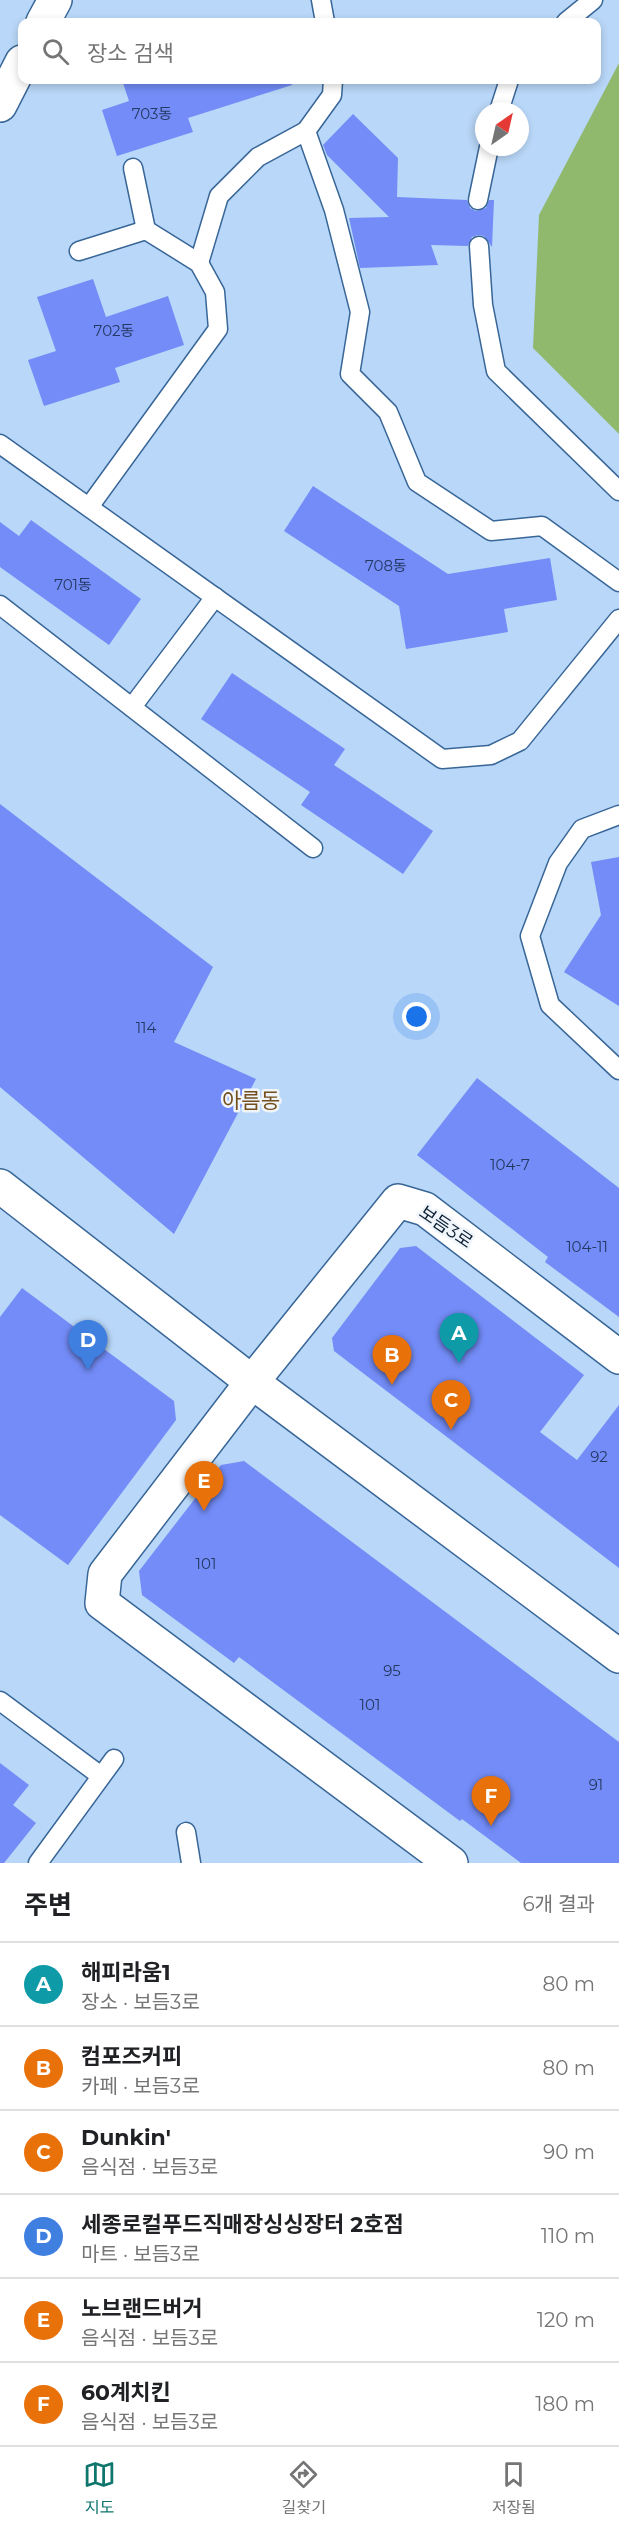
<!DOCTYPE html>
<html lang="ko">
<head>
<meta charset="utf-8">
<style>
  :root { --surface:#fff; --page:#f2f2f2; --text:#202124; --muted:#757577; --line:#e0e0e0; --accent:#0f766e }
  body { margin:0; font-family:Montserrat,"Noto Sans KR",sans-serif; background:var(--page); color:var(--text) }
  .compass { position:absolute; left:475px; top:102px; width:54px; height:54px; border-radius:50%; background:var(--surface); box-shadow:0 3px 9px #0003; rotate:34deg }
  .you { position:absolute; left:417px; top:1017px; width:21px; height:21px; margin:-15px; border:4px solid #fff; border-radius:50%; background:#1a73e8; box-shadow:0 0 0 9px #1a73e833 }
  .badge { display:grid; place-items:center; width:39px; height:39px; border-radius:50%; background:var(--accent); color:#fff; font-size:20px; font-weight:700 }
  .pin { position:absolute; translate:-50% -50px; filter:drop-shadow(0 2px 3px #0008) }
  .pin::after { content:''; position:absolute; top:32px; width:21px; height:18px; background:inherit; clip-path:polygon(0 0,100% 0,50% 100%) }
  .list { margin:0; padding:0; list-style:none }
  h2 { display:flex; justify-content:space-between; align-items:center; height:78px; margin:0; padding:0 24px; font-size:26px }
  h2 small { font-size:20px; font-weight:400; color:var(--muted) }
  .list li { display:grid; grid-template-columns:39px 1fr auto; gap:18px; align-items:center; box-sizing:border-box; height:84px; padding:0 24px; border-top:2px solid var(--line) }
  .list b { display:block; font-size:22px; white-space:nowrap }
  .list p { margin:0; font-size:20px; white-space:nowrap; color:var(--muted) }
  .list em { font-size:20px; font-style:normal; color:var(--muted) }
  .icon { flex:none; width:33px; height:33px; fill:none; stroke:currentColor; stroke-width:2; stroke-linecap:round; stroke-linejoin:round }
  .map { position:relative; flex:none; width:619px; height:1863px; overflow:hidden }
  .search { position:absolute; background:var(--surface); box-shadow:0 3px 9px #0003; left:18px; right:18px; top:18px; height:66px; display:flex; align-items:center; gap:15px; box-sizing:border-box; padding:0 21px; border-radius:12px; color:var(--muted); font-size:22px }
  .sheet { height:582px; background:var(--surface) }
  nav { display:flex; justify-content:space-around; align-items:center; box-sizing:border-box; height:84px; border-top:2px solid var(--line); background:var(--surface); font-size:16px; color:var(--muted) }
  nav a { display:grid; justify-items:center; gap:3px }
  nav .on { color:var(--accent) }
  .map>svg:first-child { display:block }
  .green { fill:#90b96e }
  .building { fill:#738cf7 }
  .lines { fill:none; stroke-linecap:round; stroke-linejoin:round }
  .service-casing { stroke:#386697; stroke-width:21 }
  .minor-casing { stroke:#386697; stroke-width:36 }
  .tertiary-casing { stroke:#386697; stroke-width:36 }
  .service { stroke:#fff; stroke-width:18 }
  .minor { stroke:#fff; stroke-width:33 }
  .tertiary { stroke:#fff; stroke-width:33 }
  .labels { text-anchor:middle; stroke-width:5; stroke-linejoin:round; paint-order:stroke }
  .number-label { font-size:15px; fill:#243962 }
  .street-label { font-size:18px; fill:#0a1d31; stroke:#f0f5fb }
  .quarter-label { font-size:21px; fill:#734f1e; stroke:#f0f5fb }
</style>
</head>
<body>
<div class="map">
<svg width="619" height="1863" viewBox="0 0 619 1863">
  <rect width="100%" height="100%" fill="#b9d7f8"/>
  <path class="green" d="M619,63V434L533,348L539,215Z"/>
  <g class="building">
    <path d="M122,80H292V85L188,118L193,132L117,156L102,110L129,101Z"/>
    <path d="M353,114L398,158L397,197L467,200L470,208L476,211L486,208L489,200H494L492,247L484,236L478,235L472,237L468,246L431,245L438,265L360,268L349,218L389,217L327,155L323,145Z"/>
    <path d="M93,279L106,317L168,296L184,345L115,368L120,382L44,406L28,360L56,351L37,297Z"/>
    <path d="M313,486L448,574L550,558L557,600L504,609L508,632L406,649L399,606L284,531Z"/>
    <path d="M31,520L141,599L109,645L0,567V522L19,536Z"/>
    <path d="M232,673L345,749L334,765L433,831L403,874L301,805L310,792L201,719Z"/>
    <path d="M0,804L213,967L174,1042L256,1079L174,1234L0,1087Z"/>
    <path d="M619,857V1006L564,972L601,915L591,862Z"/>
    <path d="M477,1078L619,1188V1317L545,1262L548,1257L417,1155Z"/>
    <path d="M416,1246L584,1375L540,1432L577,1460L619,1405V1568L334,1351L332,1338L400,1248Z"/>
    <path d="M22,1288L174,1401L176,1420L68,1565L0,1515V1317Z"/>
    <path d="M244,1461L619,1742V1863H521L462,1819L460,1821L239,1657L234,1663L142,1595L139,1571L221,1465Z"/>
    <path d="M0,1763L29,1785L13,1805L36,1823L4,1863H0Z"/>
  </g>
  <g class="lines">
    <g class="service-casing">
      <g id="service">
        <path d="M321,0L325,22"/>
        <path d="M566,22L593,0"/>
        <path d="M499,111L509,80"/>
        <path d="M306,131L334,210L360,312L350,374L388,412L417,482L491,531L542,526L619,582"/>
        <path d="M133,168L146,230"/>
        <path d="M478,200L489,147"/>
        <path d="M479,246L483,305L496,371L619,491"/>
        <path d="M79,251L146,230L199,263L215,292L218,329L89,507"/>
        <path d="M199,263L219,196L258,157L306,131L332,95L333,80"/>
        <path d="M0,444L442,759L491,755L520,741L619,619"/>
        <path d="M0,605L313,848"/>
        <path d="M132,707L215,597"/>
        <path d="M619,815L582,829L558,863L530,936L550,1005L619,1070"/>
        <path d="M0,1701L101,1776"/>
        <path d="M186,1832L191,1863"/>
        <path d="M38,1863L114,1759"/>
      </g>
    </g>
    <g class="minor-casing">
      <g id="minor">
        <path d="M43,22L55,0"/>
        <path d="M0,105L22,62"/>
        <path d="M451,1863L102,1603L105,1574L252,1382L398,1201L425,1209L619,1357"/>
      </g>
    </g>
    <g class="tertiary-casing">
      <path id="tertiary" d="M0,1186L252,1382L619,1656"/>
    </g>
    <use href="#service" class="service"/>
    <use href="#minor" class="minor"/>
    <use href="#tertiary" class="tertiary"/>
  </g>
  <g class="labels">
    <g class="number-label">
      <text x="152" y="119">703동</text>
      <text x="114" y="336">702동</text>
      <text x="386" y="571">708동</text>
      <text x="73" y="590">701동</text>
      <text x="146" y="1033">114</text>
      <text x="510" y="1170">104-7</text>
      <text x="587" y="1252">104-11</text>
      <text x="599" y="1462">92</text>
      <text x="206" y="1569">101</text>
      <text x="392" y="1676">95</text>
      <text x="370" y="1710">101</text>
      <text x="596" y="1790">91</text>
    </g>
    <g class="street-label">
      <text transform="translate(446 1227) rotate(34)" y="6">보듬3로</text>
    </g>
    <g class="quarter-label">
      <text x="251" y="1108">아름동</text>
    </g>
  </g>
</svg>
<svg class="compass" viewBox="-18 -18 36 36"><path d="M0-13l5 13h-10z" fill="#e53935"/><path d="M0 13l5-13h-10z" fill="#757577"/></svg>
<div class="you"></div>
<div class="pin badge" style="left:459px;top:1363px;background:#0f9aa8">A</div>
<div class="pin badge" style="left:392px;top:1385px;background:#e8710a">B</div>
<div class="pin badge" style="left:451px;top:1430px;background:#e8710a">C</div>
<div class="pin badge" style="left:88px;top:1370px;background:#3f7fe0">D</div>
<div class="pin badge" style="left:204px;top:1511px;background:#e8710a">E</div>
<div class="pin badge" style="left:491px;top:1826px;background:#e8710a">F</div>
<div class="search"><svg class="icon" aria-label="search" viewBox="0 0 24 24"><circle cx="10" cy="10" r="6"/><path d="M15 15l6 6"/></svg>장소 검색</div>
</div>
<section class="sheet">
<h2>주변<small>6개 결과</small></h2>
<ul class="list">
<li><span class="badge" style="background:#0f9aa8">A</span><div><b>해피라움1</b><p>장소 · 보듬3로</p></div><em>80 m</em></li>
<li><span class="badge" style="background:#e8710a">B</span><div><b>컴포즈커피</b><p>카페 · 보듬3로</p></div><em>80 m</em></li>
<li><span class="badge" style="background:#e8710a">C</span><div><b>Dunkin'</b><p>음식점 · 보듬3로</p></div><em>90 m</em></li>
<li><span class="badge" style="background:#3f7fe0">D</span><div><b>세종로컬푸드직매장싱싱장터 2호점</b><p>마트 · 보듬3로</p></div><em>110 m</em></li>
<li><span class="badge" style="background:#e8710a">E</span><div><b>노브랜드버거</b><p>음식점 · 보듬3로</p></div><em>120 m</em></li>
<li><span class="badge" style="background:#e8710a">F</span><div><b>60계치킨</b><p>음식점 · 보듬3로</p></div><em>180 m</em></li>
</ul>
</section>
<nav>
<a class="on"><svg class="icon" aria-label="map" viewBox="0 0 24 24"><path d="M3 6l6-2 6 2 6-2v14l-6 2-6-2-6 2zM9 4v14M15 6v14"/></svg>지도</a>
<a><svg class="icon" aria-label="directions" viewBox="0 0 24 24"><path d="M12 3l9 9-9 9-9-9zM9 14v-3h6M13 9l2 2-2 2"/></svg>길찾기</a>
<a><svg class="icon" aria-label="saved" viewBox="0 0 24 24"><path d="M7 4h10v16l-5-4-5 4z"/></svg>저장됨</a>
</nav>
</body>
</html>
